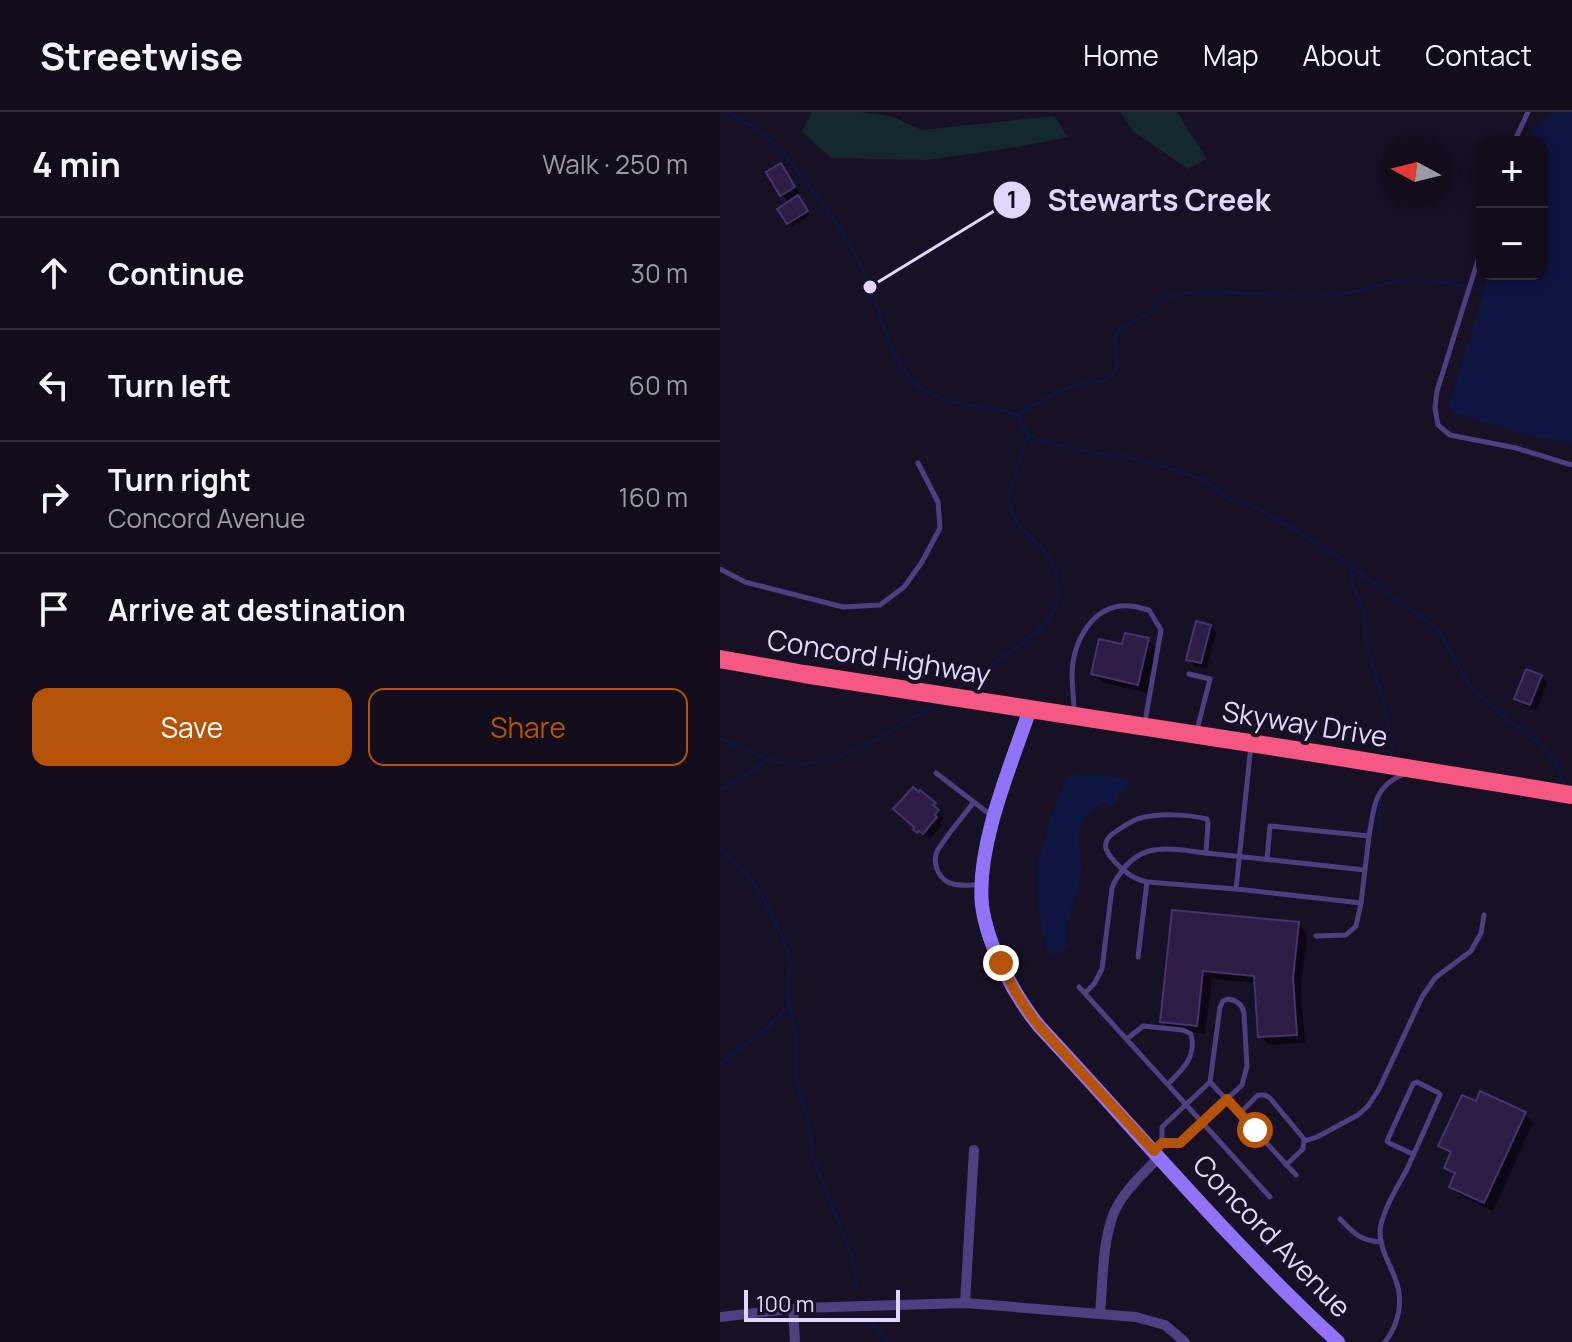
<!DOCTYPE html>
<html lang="en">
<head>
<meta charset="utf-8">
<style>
  :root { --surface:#120c1b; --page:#1b1524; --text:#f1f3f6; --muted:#9c9ba3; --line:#312c3a; --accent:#b45309 }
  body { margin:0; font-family:Manrope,sans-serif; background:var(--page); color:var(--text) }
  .controls { position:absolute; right:24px; top:24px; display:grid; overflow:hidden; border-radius:16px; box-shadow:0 4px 20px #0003 }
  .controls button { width:72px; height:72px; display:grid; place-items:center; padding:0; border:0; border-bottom:2px solid var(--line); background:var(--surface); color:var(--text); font:40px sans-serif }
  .compass { position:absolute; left:660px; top:24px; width:72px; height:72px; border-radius:50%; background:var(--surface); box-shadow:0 4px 20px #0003; rotate:277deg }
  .scale { position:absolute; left:24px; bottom:20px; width:156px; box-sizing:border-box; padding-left:8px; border:4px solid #e2d6fd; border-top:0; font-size:22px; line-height:28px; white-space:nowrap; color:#e2d6fd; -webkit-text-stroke:6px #181024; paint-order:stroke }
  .stop { position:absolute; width:24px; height:24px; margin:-18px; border:6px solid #b45309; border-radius:50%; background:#fff }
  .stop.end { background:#b45309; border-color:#fff; box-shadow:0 2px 8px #0008 }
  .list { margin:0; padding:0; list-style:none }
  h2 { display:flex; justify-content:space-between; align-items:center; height:104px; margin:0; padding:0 32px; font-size:34px }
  h2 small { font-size:26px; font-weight:400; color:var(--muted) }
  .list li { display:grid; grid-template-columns:52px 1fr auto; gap:24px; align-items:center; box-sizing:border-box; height:112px; padding:0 32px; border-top:2px solid var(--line) }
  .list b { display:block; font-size:30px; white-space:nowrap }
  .list p { margin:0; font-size:26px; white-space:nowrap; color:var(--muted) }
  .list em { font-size:26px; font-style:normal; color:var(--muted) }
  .actions { display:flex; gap:16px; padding:24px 32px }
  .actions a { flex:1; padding:18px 0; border:2px solid var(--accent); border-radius:16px; text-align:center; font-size:28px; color:var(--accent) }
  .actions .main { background:var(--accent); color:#fff }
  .icon { flex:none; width:44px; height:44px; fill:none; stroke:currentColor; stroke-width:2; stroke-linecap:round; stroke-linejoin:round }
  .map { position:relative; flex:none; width:852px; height:1230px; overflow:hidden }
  header { display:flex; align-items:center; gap:48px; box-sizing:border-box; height:112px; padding:0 40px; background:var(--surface); border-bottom:2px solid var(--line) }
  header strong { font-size:38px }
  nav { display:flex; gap:44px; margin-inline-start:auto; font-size:28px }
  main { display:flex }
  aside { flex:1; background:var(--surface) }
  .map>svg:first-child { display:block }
  .green { fill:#13292e }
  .water { fill:#0d1540 }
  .shadow { fill:#0007 }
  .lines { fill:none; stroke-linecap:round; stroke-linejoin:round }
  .stream { stroke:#0d1540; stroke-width:3 }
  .building { fill:#2d1d44; stroke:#4a316f; stroke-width:2 }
  .lane { stroke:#4f3e80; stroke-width:5 }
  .street { stroke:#4f3e80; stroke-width:10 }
  .secondary { stroke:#9272f7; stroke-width:14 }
  .highway { stroke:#f55882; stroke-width:18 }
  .route { stroke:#b45309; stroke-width:10 }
  .labels { text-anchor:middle; stroke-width:8; stroke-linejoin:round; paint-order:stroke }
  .street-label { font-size:28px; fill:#e2d6fd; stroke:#181024 }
  .leader { fill:none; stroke:#e2d6fd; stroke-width:3 }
  .callout-dot { fill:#e2d6fd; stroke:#181024; stroke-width:3 }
  .mark-label { font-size:24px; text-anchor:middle; font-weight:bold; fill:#111 }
  .callout-label { font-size:30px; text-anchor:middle; font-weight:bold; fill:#e2d6fd; stroke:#181024; stroke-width:8; stroke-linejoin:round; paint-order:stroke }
</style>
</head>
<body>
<header>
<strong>Streetwise</strong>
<nav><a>Home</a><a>Map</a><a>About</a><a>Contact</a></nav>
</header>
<main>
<aside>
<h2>4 min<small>Walk · 250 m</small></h2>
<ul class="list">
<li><svg class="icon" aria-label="ahead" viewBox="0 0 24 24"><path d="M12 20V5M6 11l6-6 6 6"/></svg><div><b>Continue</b></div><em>30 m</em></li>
<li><svg class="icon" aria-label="left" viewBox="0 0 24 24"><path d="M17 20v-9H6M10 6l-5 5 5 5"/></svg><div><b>Turn left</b></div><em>60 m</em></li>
<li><svg class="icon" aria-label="right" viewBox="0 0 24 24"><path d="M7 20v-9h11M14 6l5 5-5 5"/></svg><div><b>Turn right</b><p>Concord Avenue</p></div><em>160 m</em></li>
<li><svg class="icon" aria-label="arrive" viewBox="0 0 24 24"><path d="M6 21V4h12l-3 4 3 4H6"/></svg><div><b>Arrive at destination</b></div></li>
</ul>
<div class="actions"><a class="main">Save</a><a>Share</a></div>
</aside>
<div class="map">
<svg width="852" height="1230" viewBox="0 0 852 1230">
  <rect width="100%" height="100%" fill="#181024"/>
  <g class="green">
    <path d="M92,0H140L171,4L202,18L334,4L348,25L297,35L207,48L111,46L82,20Z"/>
    <path d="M400,0H457L487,47L468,57L414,20Z"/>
  </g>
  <g class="water">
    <path d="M835,0H852V332L806,323L744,304L735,302L728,296L769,162H822V30H808L813,18Z"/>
    <path d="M356,662H380L407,668L409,674L397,683V692L391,695L384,690C373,697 362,705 360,718C357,735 364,751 360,768C356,786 341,817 349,835L342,840L327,842L319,801L317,754L331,705L345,669Z"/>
  </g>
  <g class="shadow">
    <path d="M60,54L67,60L80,82L76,84L90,103L72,115L68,111L70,91L62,83L48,61Z"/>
    <path d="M490,514L496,521L487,557L475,554L468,547Z"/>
    <path d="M428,528L437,537L427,581L382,570L373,561L404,534Z"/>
    <path d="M821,564L827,571L817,598L803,593L797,587Z"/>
    <path d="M201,681L220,699L219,701L224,706L220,711L222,713L210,727L207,723L205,725L196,717Z"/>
    <path d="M454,800L578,812L587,821L581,876L585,931L549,933L540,924L536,871L492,867L485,922L451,918L442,909Z"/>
    <path d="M757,992L805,1002L813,1011L773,1099L740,1083L731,1075L736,1065L726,1055L732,1043L721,1033Z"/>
  </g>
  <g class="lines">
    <g class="stream">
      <path d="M6,0C26,9 46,23 61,38C70,47 77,58 84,67C110,100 136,137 151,176C164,212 170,254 204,278C224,292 250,293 274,296C282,298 290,301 297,303L308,322C304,334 301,345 297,357C294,370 287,379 290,393C294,417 318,427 330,447C339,462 342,484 333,500C318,527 262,558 236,577"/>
      <path d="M297,303C315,293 332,281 351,275C365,270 381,273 392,263C405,251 390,237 396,223C402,212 417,210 426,203C433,199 438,191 445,187C471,172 557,185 591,185C616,185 644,178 669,171C693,165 741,171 765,179"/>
      <path d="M308,322L329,331L369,340L404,344L452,357L484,368L508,386L538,396L605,436L718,517L750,574L784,605L816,628L830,642L838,656L845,675"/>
      <path d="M630,453L633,473L644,501L646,532L664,591L672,634L670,648"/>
      <path d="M0,626C22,636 46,649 70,652C80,654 91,651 101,649C144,639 179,614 217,591"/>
      <path d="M0,677L18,669L49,646"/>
      <path d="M660,686L661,717"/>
      <path d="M0,736L26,761L37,776L51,801L64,829L70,849L68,884L76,925V959L78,975L89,1011L93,1045L133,1147L137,1176"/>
      <path d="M0,952L46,917L70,893"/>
      <path d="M151,1211L169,1230"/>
    </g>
  </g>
  <g class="building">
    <path d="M61,51L75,75L60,84L46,60Z"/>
    <path d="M78,83L88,99L67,112L57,97Z"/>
    <path d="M476,509L491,513L481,551L466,548Z"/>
    <path d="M405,521L429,526L418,573L371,562L379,527L402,532Z"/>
    <path d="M806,557L822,563L810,593L794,587Z"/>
    <path d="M193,675L199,680L200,678L216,691L213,693L219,698L215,703L217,705L203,722L199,719L197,721L193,717L194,715L173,697Z"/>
    <path d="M452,798L579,810L573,866L577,923L538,925L534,864L483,859L477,914L440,910Z"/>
    <path d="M760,979L806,1000L764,1091L729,1075L735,1061L724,1056L731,1040L718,1034L742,983L756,989Z"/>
  </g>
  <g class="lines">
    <g class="lane">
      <path d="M794,30L808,0"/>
      <path d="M762,135L717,279L715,296L718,313L730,323L796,336L852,353"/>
      <path d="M0,457L25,470L123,495L160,493L184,475L202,450L220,416L218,390L198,351"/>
      <path d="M469,562L490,567L477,618"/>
      <path d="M354,599C354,587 352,574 352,562C353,529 373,491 410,494C416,494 423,497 429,498L441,518L425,610"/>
      <path d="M531,633L516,777L641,791L649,724L550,714L547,747"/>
      <path d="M216,661L272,704"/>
      <path d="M253,691C246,701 219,732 216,742C213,754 220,769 233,772C240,774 250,773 258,773"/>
      <path d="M649,724C654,697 653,675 682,663"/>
      <path d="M516,777L427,770C413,767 405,760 395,750C385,739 380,730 395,720C401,716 410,710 417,707C437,701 466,702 487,707L488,711L486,741L645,758"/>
      <path d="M596,824L626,823L636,814L641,791"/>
      <path d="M418,845L427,770"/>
      <path d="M359,875L550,1085"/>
      <path d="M365,881L374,872L382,857L392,776C395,767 400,761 406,754C427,729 458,738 486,741"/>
      <path d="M407,927L423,914L463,918L471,922C477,945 463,957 448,972"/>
      <path d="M490,970L576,1063"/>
      <path d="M520,1001L538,983H545L550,986L584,1027L583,1037L566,1053"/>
      <path d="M585,1029L597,1025L638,1003L648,994L659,977L702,885L715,866L751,839L761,821L764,803"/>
      <path d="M434,1038L442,1031H460L522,973L527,954L524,901C522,892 517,888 508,887L503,889L500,895L490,970L442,1015V1031"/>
      <path d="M620,1107C635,1122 639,1128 661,1130"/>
      <path d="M665,1230C679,1212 684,1188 675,1166C669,1150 660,1137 660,1119C661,1101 678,1074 687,1057C698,1033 709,1008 720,983L719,981L697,970L693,972L667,1029L669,1031L693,1042"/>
    </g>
    <g class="street">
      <path d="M245,1191L254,1038"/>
      <path d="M73,1197L75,1230"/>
      <path d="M380,1201C383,1169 382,1133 393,1103C402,1080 423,1062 439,1045"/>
      <path d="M0,1205L80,1196L245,1191L416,1205L445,1213L465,1230"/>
    </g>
    <path class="secondary" d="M310,597C291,653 256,734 262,793C267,833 294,883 319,914C418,1020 511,1132 618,1230"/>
    <path class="highway" d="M0,547L84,562L601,642L852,683"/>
  </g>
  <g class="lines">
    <path class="route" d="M281,851C291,874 303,894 319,914L434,1039L442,1031H460L507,987L535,1018"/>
  </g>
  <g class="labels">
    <g class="street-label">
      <text transform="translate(159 545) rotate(9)" y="10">Concord Highway</text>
      <text transform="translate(585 612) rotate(9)" y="10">Skyway Drive</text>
      <text transform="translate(552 1124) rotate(46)" y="10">Concord Avenue</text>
    </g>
  </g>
  <path class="leader" d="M150 175L292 88"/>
  <g class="callout-dot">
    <circle cx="150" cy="175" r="8"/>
    <circle cx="292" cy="88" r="20"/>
  </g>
  <g class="mark-label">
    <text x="292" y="96">1</text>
  </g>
  <g class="callout-label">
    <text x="439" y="99">Stewarts Creek</text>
  </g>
</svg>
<div class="controls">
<button>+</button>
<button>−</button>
</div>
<svg class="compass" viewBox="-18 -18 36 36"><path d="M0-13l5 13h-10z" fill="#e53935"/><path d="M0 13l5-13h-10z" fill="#9c9ba3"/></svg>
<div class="scale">100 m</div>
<div class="stop" style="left:535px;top:1018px"></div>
<div class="stop end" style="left:281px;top:851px"></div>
</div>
</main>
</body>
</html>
